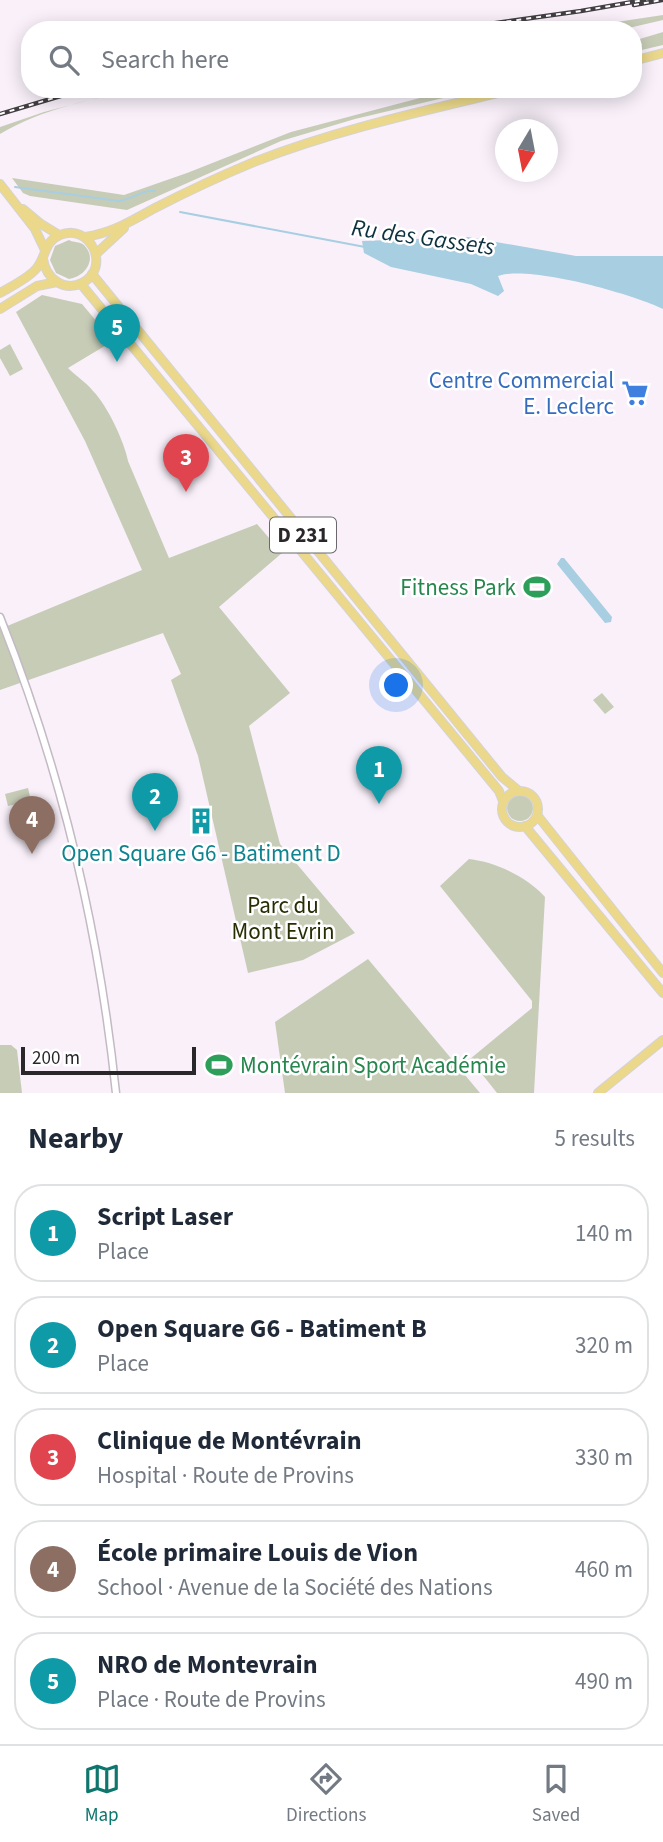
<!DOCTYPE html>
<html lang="en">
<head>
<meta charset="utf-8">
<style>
  :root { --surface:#fff; --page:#f6f6f7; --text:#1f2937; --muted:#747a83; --line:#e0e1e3; --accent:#0f766e }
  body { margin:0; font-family:"Source Sans 3",sans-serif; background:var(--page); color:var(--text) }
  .compass { position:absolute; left:495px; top:119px; width:63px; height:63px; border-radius:50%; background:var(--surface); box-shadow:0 4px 18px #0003; rotate:190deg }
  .scale { position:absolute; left:21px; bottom:18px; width:175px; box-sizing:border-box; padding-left:7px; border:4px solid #2a272a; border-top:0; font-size:19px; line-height:24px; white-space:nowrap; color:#2a272a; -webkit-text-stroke:5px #fff; paint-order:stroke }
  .you { position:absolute; left:397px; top:686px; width:24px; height:24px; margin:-18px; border:5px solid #fff; border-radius:50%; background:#1a73e8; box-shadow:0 0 0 10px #1a73e833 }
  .badge { display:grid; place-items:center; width:46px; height:46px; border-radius:50%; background:var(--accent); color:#fff; font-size:23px; font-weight:700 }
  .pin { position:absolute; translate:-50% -58px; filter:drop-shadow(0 2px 4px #0008) }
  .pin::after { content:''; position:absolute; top:37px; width:24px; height:21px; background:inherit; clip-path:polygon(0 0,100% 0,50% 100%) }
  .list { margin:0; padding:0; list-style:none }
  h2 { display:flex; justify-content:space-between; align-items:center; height:91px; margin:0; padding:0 28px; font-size:30px }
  h2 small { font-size:23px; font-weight:400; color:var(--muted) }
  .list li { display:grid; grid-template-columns:46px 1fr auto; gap:21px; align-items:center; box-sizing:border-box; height:98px; margin:0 14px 14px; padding:0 14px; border:2px solid var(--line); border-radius:28px }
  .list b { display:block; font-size:26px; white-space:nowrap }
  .list p { margin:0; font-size:23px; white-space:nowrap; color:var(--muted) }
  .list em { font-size:23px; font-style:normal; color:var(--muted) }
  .icon { flex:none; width:38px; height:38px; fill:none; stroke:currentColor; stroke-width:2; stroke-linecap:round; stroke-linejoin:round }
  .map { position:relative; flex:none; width:663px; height:1093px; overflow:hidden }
  .search { position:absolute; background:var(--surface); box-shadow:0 4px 18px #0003; left:21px; right:21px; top:21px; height:77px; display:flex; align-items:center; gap:18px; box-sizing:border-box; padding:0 24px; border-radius:28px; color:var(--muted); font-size:26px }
  .sheet { height:651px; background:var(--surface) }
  nav { display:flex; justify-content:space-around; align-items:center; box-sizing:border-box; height:98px; border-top:2px solid var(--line); background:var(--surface); font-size:19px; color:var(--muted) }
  nav a { display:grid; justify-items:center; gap:4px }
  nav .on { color:var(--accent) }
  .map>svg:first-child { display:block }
  .green { fill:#c7ccb7 }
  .water { fill:#a7cee1 }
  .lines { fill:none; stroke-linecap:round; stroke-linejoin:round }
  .stream { stroke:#a7cee1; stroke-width:2 }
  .minor-casing { stroke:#c3bac4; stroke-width:9 }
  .major-casing { stroke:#d4d4d4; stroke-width:10 }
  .minor { stroke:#fff; stroke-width:6 }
  .major { stroke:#ebd88a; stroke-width:8 }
  .rail-casing { stroke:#423e42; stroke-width:4.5 }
  .rail { stroke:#fff; stroke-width:2; stroke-dasharray:5; stroke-linecap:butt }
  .labels { text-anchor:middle; stroke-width:5; stroke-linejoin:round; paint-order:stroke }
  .shield { fill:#fff; stroke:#6a686a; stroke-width:2 }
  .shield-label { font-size:21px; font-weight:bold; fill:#2a272a }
  .shop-label { font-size:23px; fill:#366cbe; stroke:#fff; text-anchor:end }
  .leisure-label { font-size:23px; fill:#27864d; stroke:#fff; text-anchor:end }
  .culture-label { font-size:23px; fill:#0d838f; stroke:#fff }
  .park-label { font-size:23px; fill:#272e03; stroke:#fff }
  .water-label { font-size:24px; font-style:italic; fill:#0e313f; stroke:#fff }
</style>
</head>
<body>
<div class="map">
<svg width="663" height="1093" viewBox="0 0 663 1093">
  <rect width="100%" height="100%" fill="#f9f0fa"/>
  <g class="green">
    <path d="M663,15V20L620,30H563Z"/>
    <path d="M663,32V45L633,52V41Z"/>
    <path d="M131,89H144C96,97 42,109 0,134V127L44,112Z"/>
    <path d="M454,89H481L355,119L281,141L127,210L30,196L23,193L12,178L124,195L187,173L291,132Z"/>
    <path d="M69,240C74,243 79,241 84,245C98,259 85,277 69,279L56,273L50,260L55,246Z"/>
    <path d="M42,295L82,304L113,341L68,368C76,376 86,382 93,391C107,405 124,441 128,461L169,558L257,524L282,553L219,607L290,693L249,726L280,844L355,933L303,960L248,973L198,756L171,680L181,674L163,633L0,690V629L142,570L85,441L16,312Z"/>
    <path d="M10,344L23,369L10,376L0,358V350Z"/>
    <path d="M602,693L614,707L605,714L593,700Z"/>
    <path d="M28,788L31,801L8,806L5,794Z"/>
    <circle cx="520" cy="808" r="13"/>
    <path d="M469,859C496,862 527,877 545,897L534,1093H497L470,1059L532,1008V1001L440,886Z"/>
    <path d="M368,959L480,1093H285L275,1022Z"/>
    <path d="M0,1045H11L17,1050L22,1093H0Z"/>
  </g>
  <g class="water">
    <path d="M468,237L576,256H663V309C632,294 530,265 498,276L504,291L498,296L471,284L391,267L364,253L362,241Z"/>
    <path d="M561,558H564L612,617L611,622L605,623L557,564Z"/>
  </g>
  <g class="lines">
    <g class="stream">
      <path d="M15,187L119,201C131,200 143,189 155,191"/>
      <path d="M180,212L365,247"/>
    </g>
    <g class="minor-casing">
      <path id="minor" d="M0,617C61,770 99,930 116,1093"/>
    </g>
    <g class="major-casing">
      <g id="major">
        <path d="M633,61L663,53"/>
        <path d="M0,184L35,229L45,250"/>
        <path d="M23,209L41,224L59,235"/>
        <path d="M85,237C111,233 130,222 153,209C186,192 220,176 254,162C338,129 428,110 515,89"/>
        <path d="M96,254L124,228"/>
        <path d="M92,274L502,777L519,791"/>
        <path d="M81,284L499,791L503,801"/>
        <path d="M0,293C12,286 27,279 36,269C46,258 44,241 60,235C90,222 112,268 82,283C63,292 46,278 43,259"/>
        <path d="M0,309L37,286L57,282"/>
        <circle cx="520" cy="809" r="18"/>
        <path d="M537,815L663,973"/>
        <path d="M525,826L663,993"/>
        <path d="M598,1093L663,1040"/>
      </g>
    </g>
    <use href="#minor" class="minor"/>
    <use href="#major" class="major"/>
    <g class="rail-casing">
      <g id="rail">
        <path d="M634,5L662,0"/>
        <path d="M447,30L581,11L644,0"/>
        <path d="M0,114L84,89"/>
      </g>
    </g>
    <use href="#rail" class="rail"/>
  </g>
  <defs>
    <g id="supermarket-bare" transform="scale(2.1)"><path d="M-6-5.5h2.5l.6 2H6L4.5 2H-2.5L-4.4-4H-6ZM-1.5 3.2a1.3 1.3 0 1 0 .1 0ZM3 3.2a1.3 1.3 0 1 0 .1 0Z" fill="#3f7fe0" stroke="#fff" stroke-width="2.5" paint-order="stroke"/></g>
    <g id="stadium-bare" transform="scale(2.1)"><path d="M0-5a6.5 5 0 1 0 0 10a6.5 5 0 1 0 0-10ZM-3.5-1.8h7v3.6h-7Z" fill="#2e9e5b" stroke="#fff" stroke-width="2.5" paint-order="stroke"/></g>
    <g id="building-bare" transform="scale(2.1)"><path d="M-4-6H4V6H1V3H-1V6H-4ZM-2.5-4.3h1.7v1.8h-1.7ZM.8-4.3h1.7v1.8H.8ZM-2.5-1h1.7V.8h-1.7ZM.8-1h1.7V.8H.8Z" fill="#0f9aa8" stroke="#fff" stroke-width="2.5" paint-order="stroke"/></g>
  </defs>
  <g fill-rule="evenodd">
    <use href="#supermarket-bare" x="635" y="393"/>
    <use href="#stadium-bare" x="537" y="587"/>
    <use href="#building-bare" x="201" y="821"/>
    <use href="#stadium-bare" x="219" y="1065"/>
  </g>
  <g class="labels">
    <rect class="shield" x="270" y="517.5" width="66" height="35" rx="5"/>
    <g class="shield-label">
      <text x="303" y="542">D 231</text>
    </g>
    <g class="shop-label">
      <text x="614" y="388">Centre Commercial<tspan x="614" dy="26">E. Leclerc</tspan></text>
    </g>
    <g class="leisure-label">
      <text x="516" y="595">Fitness Park</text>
      <text x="240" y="1073" text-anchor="start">Montévrain Sport Académie</text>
    </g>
    <g class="culture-label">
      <text x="201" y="861">Open Square G6 - Batiment D</text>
    </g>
    <g class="park-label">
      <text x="283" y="913">Parc du<tspan x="283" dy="26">Mont Evrin</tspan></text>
    </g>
    <g class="water-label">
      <text transform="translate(423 237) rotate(8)" y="8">Ru des Gassets</text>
    </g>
  </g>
</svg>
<svg class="compass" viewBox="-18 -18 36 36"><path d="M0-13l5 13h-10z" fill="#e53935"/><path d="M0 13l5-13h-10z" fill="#747a83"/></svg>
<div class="scale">200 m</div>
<div class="you"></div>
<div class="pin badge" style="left:379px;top:804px;background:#0f9aa8">1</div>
<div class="pin badge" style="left:155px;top:831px;background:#0f9aa8">2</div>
<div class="pin badge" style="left:186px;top:492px;background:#e0444e">3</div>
<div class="pin badge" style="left:32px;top:854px;background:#8d6e63">4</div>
<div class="pin badge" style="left:117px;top:362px;background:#0f9aa8">5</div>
<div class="search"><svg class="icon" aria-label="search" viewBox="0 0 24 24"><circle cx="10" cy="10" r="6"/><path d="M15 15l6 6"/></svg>Search here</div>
</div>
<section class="sheet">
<h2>Nearby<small>5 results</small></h2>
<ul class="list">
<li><span class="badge" style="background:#0f9aa8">1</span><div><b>Script Laser</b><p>Place</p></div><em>140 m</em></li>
<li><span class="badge" style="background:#0f9aa8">2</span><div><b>Open Square G6 - Batiment B</b><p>Place</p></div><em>320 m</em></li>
<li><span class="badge" style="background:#e0444e">3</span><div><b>Clinique de Montévrain</b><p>Hospital · Route de Provins</p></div><em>330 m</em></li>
<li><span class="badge" style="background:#8d6e63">4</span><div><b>École primaire Louis de Vion</b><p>School · Avenue de la Société des Nations</p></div><em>460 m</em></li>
<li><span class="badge" style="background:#0f9aa8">5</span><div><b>NRO de Montevrain</b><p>Place · Route de Provins</p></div><em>490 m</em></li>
</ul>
</section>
<nav>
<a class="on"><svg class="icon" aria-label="map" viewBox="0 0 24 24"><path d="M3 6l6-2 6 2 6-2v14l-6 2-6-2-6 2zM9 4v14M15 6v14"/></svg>Map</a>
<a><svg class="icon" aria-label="directions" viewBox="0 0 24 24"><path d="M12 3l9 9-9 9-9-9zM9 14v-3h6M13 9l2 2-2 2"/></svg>Directions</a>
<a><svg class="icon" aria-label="saved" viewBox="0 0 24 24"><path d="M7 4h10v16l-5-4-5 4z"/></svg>Saved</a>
</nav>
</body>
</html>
